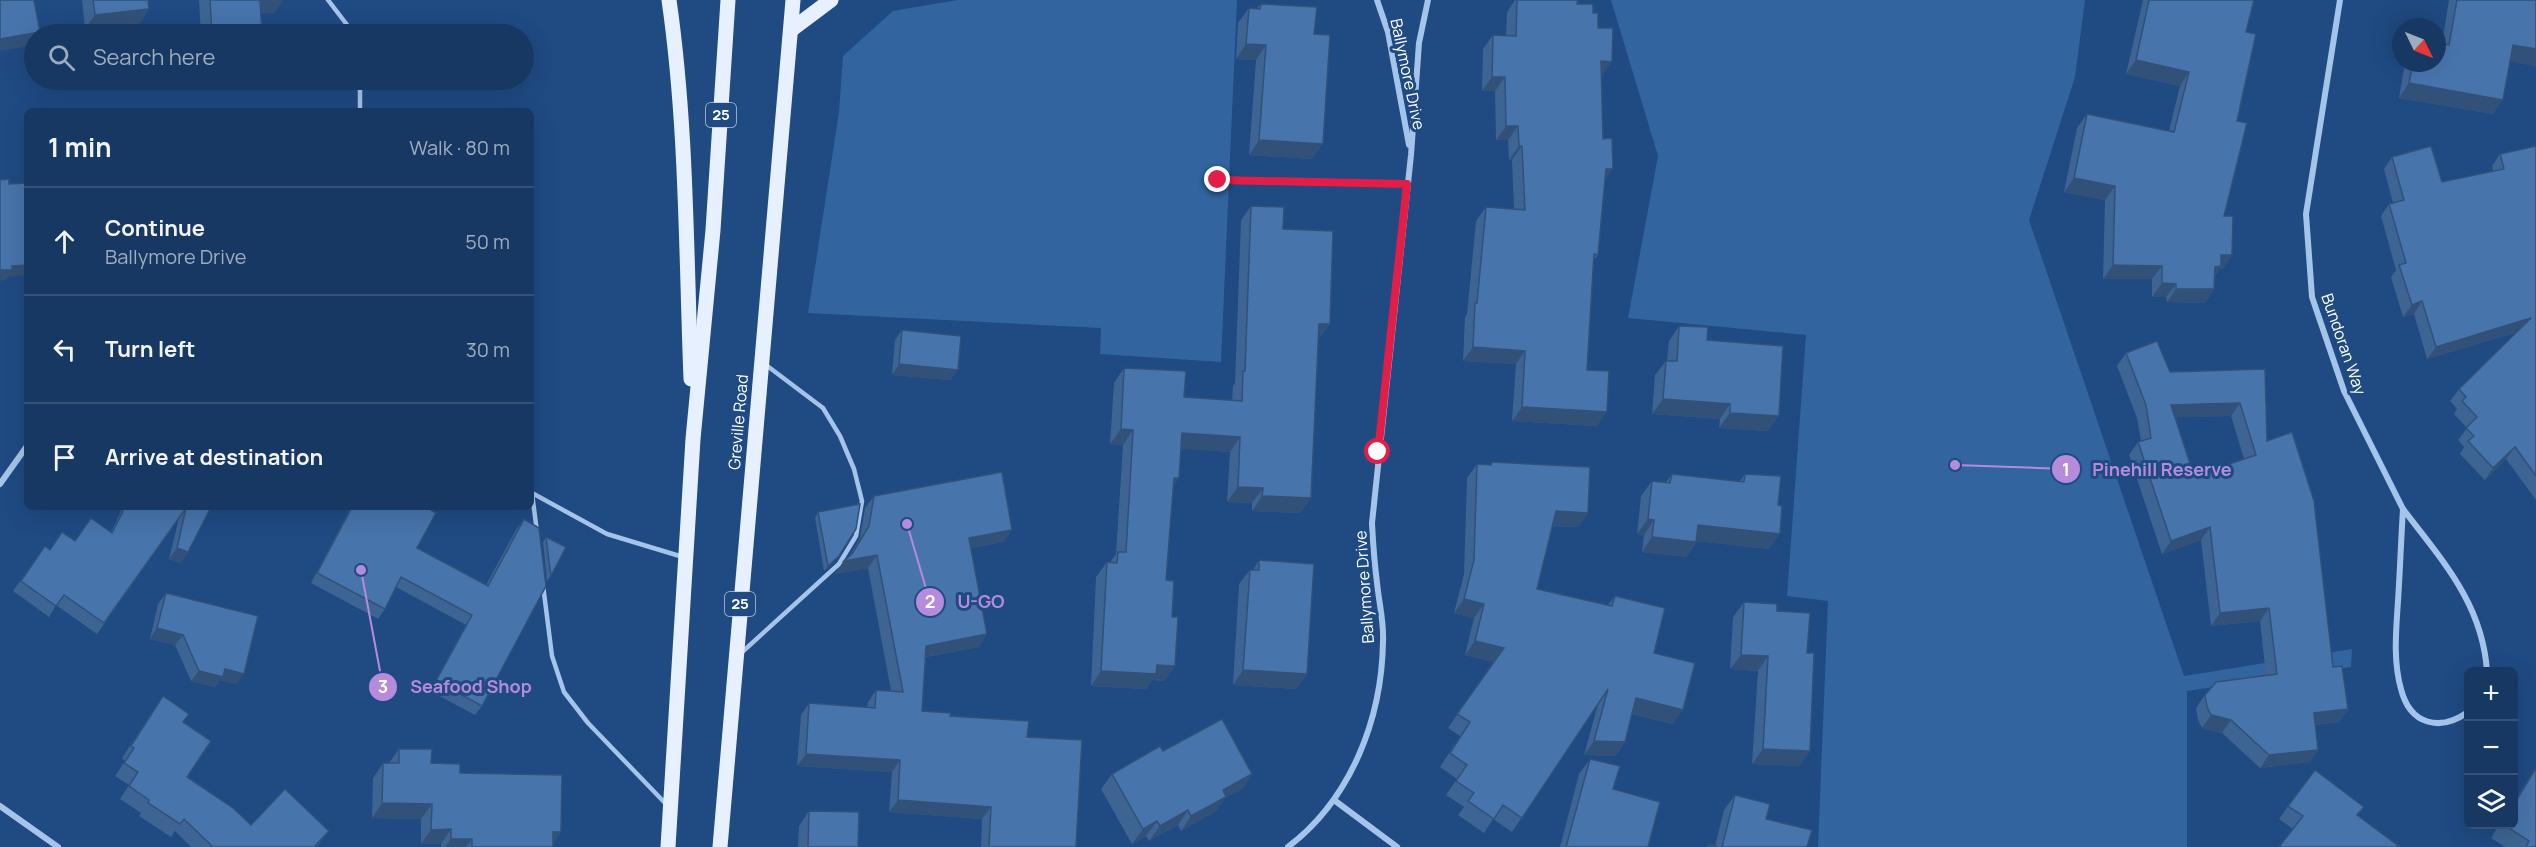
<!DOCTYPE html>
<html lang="en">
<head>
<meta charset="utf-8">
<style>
  :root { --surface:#173862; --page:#203f68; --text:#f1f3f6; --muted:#9eacbe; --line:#365277 }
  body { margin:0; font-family:Manrope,sans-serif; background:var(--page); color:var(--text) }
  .controls { position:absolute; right:18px; bottom:18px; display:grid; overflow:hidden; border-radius:9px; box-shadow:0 6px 24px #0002 }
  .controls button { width:54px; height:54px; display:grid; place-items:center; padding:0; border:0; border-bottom:2px solid var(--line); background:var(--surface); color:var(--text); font:30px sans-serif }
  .compass { position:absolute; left:2392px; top:18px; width:54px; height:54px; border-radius:50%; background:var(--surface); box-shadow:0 6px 24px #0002; rotate:133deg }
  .stop { position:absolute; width:18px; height:18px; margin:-14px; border:4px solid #e11d48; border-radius:50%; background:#fff }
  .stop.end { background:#e11d48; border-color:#fff; box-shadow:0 2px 6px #0008 }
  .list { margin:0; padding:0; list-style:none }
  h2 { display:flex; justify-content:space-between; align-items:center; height:78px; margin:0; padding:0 24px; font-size:26px }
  h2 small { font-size:20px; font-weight:400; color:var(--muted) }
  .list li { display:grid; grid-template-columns:39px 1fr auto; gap:18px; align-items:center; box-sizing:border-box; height:108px; padding:0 24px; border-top:2px solid var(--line) }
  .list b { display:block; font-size:22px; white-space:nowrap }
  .list p { margin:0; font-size:20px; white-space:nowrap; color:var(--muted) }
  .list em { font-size:20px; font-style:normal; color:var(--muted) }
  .icon { flex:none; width:33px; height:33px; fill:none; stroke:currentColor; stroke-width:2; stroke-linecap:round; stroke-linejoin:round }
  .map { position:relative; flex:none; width:2536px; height:847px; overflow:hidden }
  .search { position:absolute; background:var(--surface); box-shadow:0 6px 24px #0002; left:24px; top:24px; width:510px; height:66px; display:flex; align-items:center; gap:15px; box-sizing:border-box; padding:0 21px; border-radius:33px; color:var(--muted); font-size:22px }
  .panel { position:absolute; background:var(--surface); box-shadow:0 6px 24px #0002; left:24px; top:108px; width:510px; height:402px; border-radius:9px }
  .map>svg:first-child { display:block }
  .green { fill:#3264a0 }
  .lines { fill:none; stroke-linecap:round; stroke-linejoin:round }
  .lane { stroke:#a4c4e9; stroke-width:4.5 }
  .street { stroke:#a4c4e9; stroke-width:6 }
  .primary { stroke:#e7f0fe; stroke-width:15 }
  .wall { fill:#3d6493; fill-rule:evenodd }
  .shaded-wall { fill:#325178 }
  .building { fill:#4774ab; stroke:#325178; stroke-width:1.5; fill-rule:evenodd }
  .route { stroke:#e11d48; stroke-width:8 }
  .labels { text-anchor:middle; stroke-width:6; stroke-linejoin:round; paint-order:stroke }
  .shield { fill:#1f4a82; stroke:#bcc9da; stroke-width:1.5 }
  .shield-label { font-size:15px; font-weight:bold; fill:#fff }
  .street-label { font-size:16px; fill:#fff; stroke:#1f4a82 }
  .leader { fill:none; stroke:#b68bdc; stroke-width:2 }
  .callout-dot { fill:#b68bdc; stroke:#1f4a82; stroke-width:2 }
  .mark-label { font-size:18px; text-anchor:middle; font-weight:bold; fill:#fff }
  .callout-label { font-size:18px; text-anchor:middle; font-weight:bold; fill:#b68bdc; stroke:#1f4a82; stroke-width:6; stroke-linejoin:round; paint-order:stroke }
</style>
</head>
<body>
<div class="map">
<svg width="2536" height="847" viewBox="0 0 2536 847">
  <rect width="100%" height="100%" fill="#1f4a82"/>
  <g class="green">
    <path d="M958,0H1237L1221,362L1100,354L1101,328L808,313L839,112L843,56L893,11Z"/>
    <path d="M1611,0H2085L2075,77L2029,220L2184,676L2352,649L2351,667L2187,691V847H1818L1828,601L1787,596L1806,335L1628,318L1658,156Z"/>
  </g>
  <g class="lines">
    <g class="lane">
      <path d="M328,0L354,34"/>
      <path d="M360,111V80"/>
      <path d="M1218,180L1407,184"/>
      <path d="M532,493L537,532"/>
      <path d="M532,493L607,534L683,557"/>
      <path d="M543,585L552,656L564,692L588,723L666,804"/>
      <path d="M740,654L839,564L856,536L862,501L854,469L840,436L823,408L766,365"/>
    </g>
    <g class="street">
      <path d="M1377,0L1388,32L1409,145"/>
      <path d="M2340,0L2306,214L2312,297L2344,391L2403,509"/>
      <path d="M0,484L27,446"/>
      <path d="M2468,712C2440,732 2410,725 2401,689C2393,661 2396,631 2398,601C2400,571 2401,540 2403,509C2441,559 2483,604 2487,672"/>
      <path d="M1334,800L1397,847"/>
      <path d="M0,806L58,847"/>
      <path d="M1288,847C1351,799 1382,719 1383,641C1384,625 1380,607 1378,591C1375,568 1373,546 1372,523L1411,155L1419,43L1428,0"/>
    </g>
    <g class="primary">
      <path d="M669,0C687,125 686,253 691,379"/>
      <path d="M791,30L831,0"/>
      <path d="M668,847L693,439L713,230L728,0"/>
      <path d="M720,847L793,0"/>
    </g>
  </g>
  <g class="wall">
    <path d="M82,0H148L149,9L140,23L85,28Z"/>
    <path d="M199,0H283L274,13H260L262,34H201Z"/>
    <path d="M1515,0H1578L1577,4L1593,13L1598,28L1612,62L1601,75L1605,181L1598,255L1593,261L1587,370L1597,426L1512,421L1516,364L1463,361L1465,317L1467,314L1476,221L1486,207L1514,209L1512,160H1509L1508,140H1496L1495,91H1482L1483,49L1493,35L1506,36L1507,12Z"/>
    <path d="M2143,0H2254L2246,32L2237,121L2224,216L2223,269H2219L2215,276L2214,289L2205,303L2167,302L2166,297H2152V279H2103L2105,200L2064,192L2077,128L2087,114L2169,131L2180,86L2126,74Z"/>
    <path d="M2449,0H2536V64L2535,66L2510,61L2493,114L2399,98L2405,63H2437L2442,44Z"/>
    <path d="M1261,4L1314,34L1312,159L1249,155L1256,60L1236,59L1238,23L1249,8H1257Z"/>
    <path d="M2536,146V500L2506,459L2485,480L2460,454L2464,447L2458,440L2467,428L2454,414L2457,409L2450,401L2459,389L2517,332L2427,359L2414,314L2403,317L2391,277L2396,270L2381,216L2389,204L2393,203L2384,169L2392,157L2442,182L2493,171L2492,166L2500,154Z"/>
    <path d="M1251,206L1283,229L1330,324L1319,339H1318L1301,513L1252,511V503L1227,502L1230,452L1181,448L1173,487L1166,580L1165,681L1152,680L1146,689L1091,686L1096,577L1107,562H1110L1116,554L1123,445L1110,444L1114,383L1124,368L1184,397L1232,401L1233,386L1235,383L1241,220Z"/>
    <path d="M1679,326L1707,340L1768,431L1719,428L1720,419L1652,414L1655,375L1666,361H1667L1669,341Z"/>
    <path d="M902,330L958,370L950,380L892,375L895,340Z"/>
    <path d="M2126,353L2170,372L2265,369L2267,441L2333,667L2348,709L2339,722L2315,725L2318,750L2309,762L2260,768L2222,733L2202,728L2198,720L2196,708L2205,695L2266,675L2260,621L2211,626L2201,540L2162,554L2129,455L2138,442L2141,441L2137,418L2117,366ZM2231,416L2244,459L2194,476L2175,417Z"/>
    <path d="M1492,462L1588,513L1578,527L1552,526L1537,589L1608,605L1615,596L1654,653L1673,724L1632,714L1625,742L1615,756L1584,755L1598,704L1512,832L1493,819L1484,833L1458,815L1464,807L1446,795L1457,779L1440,767L1460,736L1448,728L1494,662L1465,655L1474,618L1454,613L1464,574L1467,478L1477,464L1490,465Z"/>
    <path d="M1672,474L1740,481L1745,474L1769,549L1697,541L1686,557L1642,552L1644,535L1637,534L1641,496L1652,481L1666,482Z"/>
    <path d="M874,496L1012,530L1003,542L971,548L979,647L926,657L922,711L950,716L1027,737L1076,847H981L982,819L889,812L892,772L797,766L801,715L809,703L867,707L868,702L876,690L891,691L868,568L835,574L844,561L849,557L860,538L865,508Z"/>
    <path d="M123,507H211L181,563L169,559L179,518L97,634L56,605L49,617L13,591L45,546L50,550L75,541L111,532Z"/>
    <path d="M351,507H426L417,548L486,585L517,528L524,519L482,706L475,715L430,691L466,625L396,587L385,609L378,619L311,583Z"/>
    <path d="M818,512L835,561L824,571L815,518Z"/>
    <path d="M546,537L551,576L547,581L543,542Z"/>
    <path d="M1259,560L1297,689L1233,685L1239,584L1250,570H1253Z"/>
    <path d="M166,593L244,674L236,684L220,680L215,687L191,681L175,645L150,639L158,604Z"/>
    <path d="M1744,602L1777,611L1807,653L1810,751L1799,766L1752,764L1758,671L1730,669L1733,617Z"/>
    <path d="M163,696L183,722L187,777L251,825L320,843L317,847H191L175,831L171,837L139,816L141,813L120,799L129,785L115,776L125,761L122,758Z"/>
    <path d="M399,749L431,763L460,773L561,832L553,844V847H441V844H421V819L372,818L373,778L383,763H389Z"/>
    <path d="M1163,751L1252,774L1242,789L1225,798L1216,811L1181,831L1178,825L1149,841L1146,836L1132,844L1101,789L1112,774Z"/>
    <path d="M1590,759L1613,789L1648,847H1560L1579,774Z"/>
    <path d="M2536,767V847H2505L2491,838L2499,825H2514V802Z"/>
    <path d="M1735,795L1766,819L1807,847H1707L1709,844L1715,846L1724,810Z"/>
    <path d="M2288,806L2357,816L2293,829L2279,819Z"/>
    <path d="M809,811L858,847H798L799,826Z"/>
  </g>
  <g class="shaded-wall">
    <path d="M259,0H283L274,13L249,14Z"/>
    <path d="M149,9L140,23L85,28L95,15Z"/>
    <path d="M40,32L38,34H34V40L30,46L0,51V39Z"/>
    <path d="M1246,44L1266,45L1256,60L1236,59Z"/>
    <path d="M2513,45L2536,49V64L2535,66L2503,60Z"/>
    <path d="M2136,60L2189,72L2180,86L2126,74Z"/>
    <path d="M1601,61L1612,62L1602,76L1591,75Z"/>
    <path d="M1492,77H1505L1495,91H1482Z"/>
    <path d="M2409,83L2503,100L2493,114L2399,98Z"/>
    <path d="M1506,126H1518L1508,140H1496Z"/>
    <path d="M1259,140L1323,144L1312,159L1249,155Z"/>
    <path d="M1519,146H1522L1512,160H1509Z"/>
    <path d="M1606,169H1613L1603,183Z"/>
    <path d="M2074,178L2115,186L2105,200L2064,192Z"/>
    <path d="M2221,255H2232L2223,269H2219L2211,280H2205Z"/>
    <path d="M27,265V275L8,277L5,280L0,281V270L12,266Z"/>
    <path d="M2113,265L2162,266L2152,279H2103Z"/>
    <path d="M2162,283L2176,284L2166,297H2152Z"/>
    <path d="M2176,289H2214L2205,303L2167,302Z"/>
    <path d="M2422,301L2414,314L2403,317L2412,305Z"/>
    <path d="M2531,318L2523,330L2427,359L2436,347Z"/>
    <path d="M1319,324H1330L1319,339H1308Z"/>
    <path d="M1473,347L1525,351L1516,364L1463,361Z"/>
    <path d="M899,364L958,370L950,380L892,375Z"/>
    <path d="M1663,399L1730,404L1720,419L1652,414Z"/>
    <path d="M2240,403L2231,416L2162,418L2171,405Z"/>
    <path d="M1522,407L1607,412L1597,426L1512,421Z"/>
    <path d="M1730,413L1779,416L1768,431L1719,428Z"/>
    <path d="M1121,429L1133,430L1123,445L1110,444Z"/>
    <path d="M1182,433L1240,437L1230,452L1171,448Z"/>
    <path d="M2515,447L2506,459L2485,480L2493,468Z"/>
    <path d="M1174,478H1179L1169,493Z"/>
    <path d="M1238,487L1263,488L1252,503L1227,502Z"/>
    <path d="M1262,496L1311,498L1301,513L1252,511Z"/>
    <path d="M1556,511L1588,513L1578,527L1546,525Z"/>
    <path d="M1648,519L1654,520L1644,535L1637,534Z"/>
    <path d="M1698,525L1780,534L1769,549L1688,540Z"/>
    <path d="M2210,527L2201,540L2162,554L2171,541Z"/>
    <path d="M1012,530L1003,542L960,550L969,538Z"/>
    <path d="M1652,537L1696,542L1686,557L1642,552Z"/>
    <path d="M177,548L188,552L181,563L169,559Z"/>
    <path d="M877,555L868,568L835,574L844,561Z"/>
    <path d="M839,556L835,561L824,571L828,566Z"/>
    <path d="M1464,599L1484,604L1474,618L1454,613Z"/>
    <path d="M2269,608L2260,621L2211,626L2220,613Z"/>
    <path d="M157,628L183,635L175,645L150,639Z"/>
    <path d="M987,634L979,647L918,658L926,646Z"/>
    <path d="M1475,641L1504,648L1494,662L1465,655Z"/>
    <path d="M1741,655L1768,656L1758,671L1730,669Z"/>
    <path d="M1157,665L1175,666L1165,681L1152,680L1146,689L1091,686L1101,671Z"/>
    <path d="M225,669L244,674L236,684L220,680L215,687L191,681L199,671Z"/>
    <path d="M1243,670L1307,674L1297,689L1233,685Z"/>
    <path d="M1636,698L1683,710L1673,724L1626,712Z"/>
    <path d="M2348,709L2339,722L2305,726L2314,713Z"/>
    <path d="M2211,715L2231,720L2222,733L2202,728Z"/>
    <path d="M1594,741L1625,742L1615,756L1584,755Z"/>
    <path d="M1763,749L1810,751L1799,766L1752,764Z"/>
    <path d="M2318,750L2309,762L2260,768L2269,755Z"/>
    <path d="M806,754L900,760L892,772L797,766Z"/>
    <path d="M1252,774L1242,789L1225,798L1216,811L1181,831L1191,816L1223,790Z"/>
    <path d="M898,800L991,807L982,819L889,812Z"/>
    <path d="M382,803L432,804L421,819L372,818Z"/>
    <path d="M1188,810L1178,825L1149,841L1160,826Z"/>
    <path d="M1157,821L1146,836L1132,844L1143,829Z"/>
    <path d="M451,829L441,844H421L431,830Z"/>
    <path d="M329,831L320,843L316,847H314Z"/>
    <path d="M553,832H561L551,847Z"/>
    <path d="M451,839H472L466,847H445Z"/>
  </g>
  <g class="building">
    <path d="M0,0H34L40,32L0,39Z"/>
    <path d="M93,0H148L149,9L95,15Z"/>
    <path d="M210,0H260L262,34H212Z"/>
    <path d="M1517,0H1578L1577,4H1593V13H1598V28H1613L1612,62L1601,61L1603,139L1612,138L1613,169H1606L1598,255L1594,254L1587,370L1609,371L1607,412L1522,407L1525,351L1473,347L1475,303H1477L1486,207L1525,210L1522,146H1519L1518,126H1506L1505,77H1492L1493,35L1516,36Z"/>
    <path d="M2149,0H2254L2246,32L2256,34L2237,121L2247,123L2224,216H2233L2232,255H2221V266L2215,267L2214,289H2176V284L2162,283V266L2113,265L2115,186L2074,178L2087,114L2174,132L2189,72L2136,60Z"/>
    <path d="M2457,0H2536V49L2513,45L2503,100L2409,83L2413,63H2437V43L2449,45Z"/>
    <path d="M1261,4L1317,7L1314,34L1330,35L1323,144L1259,140L1266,45L1246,44L1249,8L1260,9Z"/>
    <path d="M2431,146L2442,182L2504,169L2500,154L2536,146V476L2515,447L2493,468L2468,441L2474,436L2466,428L2477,417L2462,401L2466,397L2459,389L2531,318L2436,347L2422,301L2412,305L2399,265L2406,263L2389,204L2404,200L2392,157Z"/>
    <path d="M9,179V184L27,183V265L12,266V270H0V180Z"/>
    <path d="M1251,206L1284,207L1283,229L1333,231L1330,324H1319L1311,498L1262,496L1263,488L1238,487L1240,437L1182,433L1179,478H1174L1166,580L1174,581L1172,617H1178L1175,666L1157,665L1156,674L1101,671L1107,562L1117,563L1118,552H1126L1133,430L1121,429L1124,368L1186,371L1184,397L1242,401L1243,371H1245Z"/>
    <path d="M1679,326L1708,327L1707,340L1783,346L1779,416L1730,413V404L1663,399L1666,361H1677Z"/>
    <path d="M902,330L961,336L958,370L899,364Z"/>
    <path d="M2157,341L2170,372L2265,369L2267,441L2292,432L2314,501L2333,667L2342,666L2348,709L2314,713L2318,750L2269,755L2231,720L2211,715L2207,707L2205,695L2216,682L2277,674L2269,608L2220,613L2210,527L2171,541L2138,442L2151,438L2146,405L2126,353ZM2240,403L2256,455L2194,476L2171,405Z"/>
    <path d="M1492,462L1590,467L1588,513L1556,511L1537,589L1612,606L1615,596L1665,608L1654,653L1695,663L1683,710L1636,698L1625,742L1594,741L1608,689L1522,818L1503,805L1494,819L1468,801L1474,793L1456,781L1467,765L1450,753L1470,722L1457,714L1504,648L1475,641L1484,604L1464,599L1474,560L1477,464L1491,465Z"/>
    <path d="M1002,472L1012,530L969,538L987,634L926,646L922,711L951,713L950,716L1029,721L1027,737L1082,740L1076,847H989L991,807L898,800L900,760L806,754L809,703L875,708L876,690L903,692L877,555L844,561L852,554L869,526L874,496Z"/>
    <path d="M1672,474L1744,482L1745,474L1781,476L1778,505L1782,506L1780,534L1698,525L1696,542L1652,537L1654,520L1648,519L1652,481L1670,483Z"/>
    <path d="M860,504L856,529L839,556L828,566L818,512Z"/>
    <path d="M125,507H211L188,552L177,548L186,508L104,623L64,595L56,606L21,581L45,546L50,550L62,532L75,541L91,518L112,533Z"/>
    <path d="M352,507H426L436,513L417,548L488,586L524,519L539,528L546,586L482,706L436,681L472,615L401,577L385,609L317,573Z"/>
    <path d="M546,537L566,547L551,576Z"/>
    <path d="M1259,560L1314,564L1307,674L1243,670L1250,570H1259Z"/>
    <path d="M166,593L258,616L244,674L225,669L223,677L199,671L183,635L157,628Z"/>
    <path d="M1744,602L1777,604V611L1810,613L1807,653H1814L1810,751L1763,749L1768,656L1741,655Z"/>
    <path d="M163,696L189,714L183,722L211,741L187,777L233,808L251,825L285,789L329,831L314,847H213L184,819L180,824L148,803L149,800L129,786L138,772L124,763L134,748L131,746Z"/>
    <path d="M1222,719L1252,774L1223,790L1226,797L1191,816L1188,810L1160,826L1157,821L1143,829L1112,774L1160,746L1163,751Z"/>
    <path d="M399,749H432L431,763L460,764V773L562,775L561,832H553V847H472V839H451V829L431,830L432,804L382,803L383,763H399Z"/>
    <path d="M1590,759L1620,766L1613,789L1660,802L1648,847H1566Z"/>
    <path d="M2536,768V847H2526L2529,841L2504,825H2514V804Z"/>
    <path d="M2315,770L2364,807L2357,815L2400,847H2279L2303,816L2288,806Z"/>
    <path d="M1735,795L1770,804L1766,819L1812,830L1807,847H1722Z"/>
    <path d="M809,811L859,812L858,847H808Z"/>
    <path d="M1709,844L1718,847H1709Z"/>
  </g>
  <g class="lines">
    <path class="route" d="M1218,180L1407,184L1378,452"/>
  </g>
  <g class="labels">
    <g class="shield">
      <rect x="706" y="103" width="30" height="24" rx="4.5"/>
      <rect x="725" y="592" width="30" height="24" rx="4.5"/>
    </g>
    <g class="shield-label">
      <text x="721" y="120">25</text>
      <text x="740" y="609">25</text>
    </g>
    <g class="street-label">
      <text transform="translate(1408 74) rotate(78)" y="6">Ballymore Drive</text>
      <text transform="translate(2344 344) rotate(71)" y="6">Bundoran Way</text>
      <text transform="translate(738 422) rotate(-85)" y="6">Greville Road</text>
      <text transform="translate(1364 587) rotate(-94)" y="6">Ballymore Drive</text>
    </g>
  </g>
  <path class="leader" d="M1955 465L2066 469M907 524L930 602M361 570L383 687"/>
  <g class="callout-dot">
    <circle cx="1955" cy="465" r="6"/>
    <circle cx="907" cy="524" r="6"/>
    <circle cx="361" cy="570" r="6"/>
    <circle cx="2066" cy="469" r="15"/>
    <circle cx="930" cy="602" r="15"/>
    <circle cx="383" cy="687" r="15"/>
  </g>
  <g class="mark-label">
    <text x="2066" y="476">1</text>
    <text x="930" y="608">2</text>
    <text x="383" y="693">3</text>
  </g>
  <g class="callout-label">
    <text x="2162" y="476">Pinehill Reserve</text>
    <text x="981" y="608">U-GO</text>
    <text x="471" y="693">Seafood Shop</text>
  </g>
</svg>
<div class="controls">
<button>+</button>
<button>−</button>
<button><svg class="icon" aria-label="layers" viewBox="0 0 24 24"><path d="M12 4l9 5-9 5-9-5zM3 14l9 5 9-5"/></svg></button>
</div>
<svg class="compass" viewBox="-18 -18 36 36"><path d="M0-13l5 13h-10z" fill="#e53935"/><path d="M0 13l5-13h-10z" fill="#9eacbe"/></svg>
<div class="stop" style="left:1378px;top:452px"></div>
<div class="stop end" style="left:1218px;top:180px"></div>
<div class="search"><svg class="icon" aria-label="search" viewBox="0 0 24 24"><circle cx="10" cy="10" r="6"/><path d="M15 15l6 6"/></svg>Search here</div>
<section class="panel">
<h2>1 min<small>Walk · 80 m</small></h2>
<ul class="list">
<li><svg class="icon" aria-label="ahead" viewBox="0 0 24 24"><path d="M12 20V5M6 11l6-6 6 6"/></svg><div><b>Continue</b><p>Ballymore Drive</p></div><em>50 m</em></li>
<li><svg class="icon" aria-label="left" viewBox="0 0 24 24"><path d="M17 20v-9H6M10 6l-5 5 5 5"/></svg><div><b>Turn left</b></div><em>30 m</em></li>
<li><svg class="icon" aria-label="arrive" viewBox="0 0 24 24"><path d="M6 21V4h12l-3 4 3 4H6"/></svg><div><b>Arrive at destination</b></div></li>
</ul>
</section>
</div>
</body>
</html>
